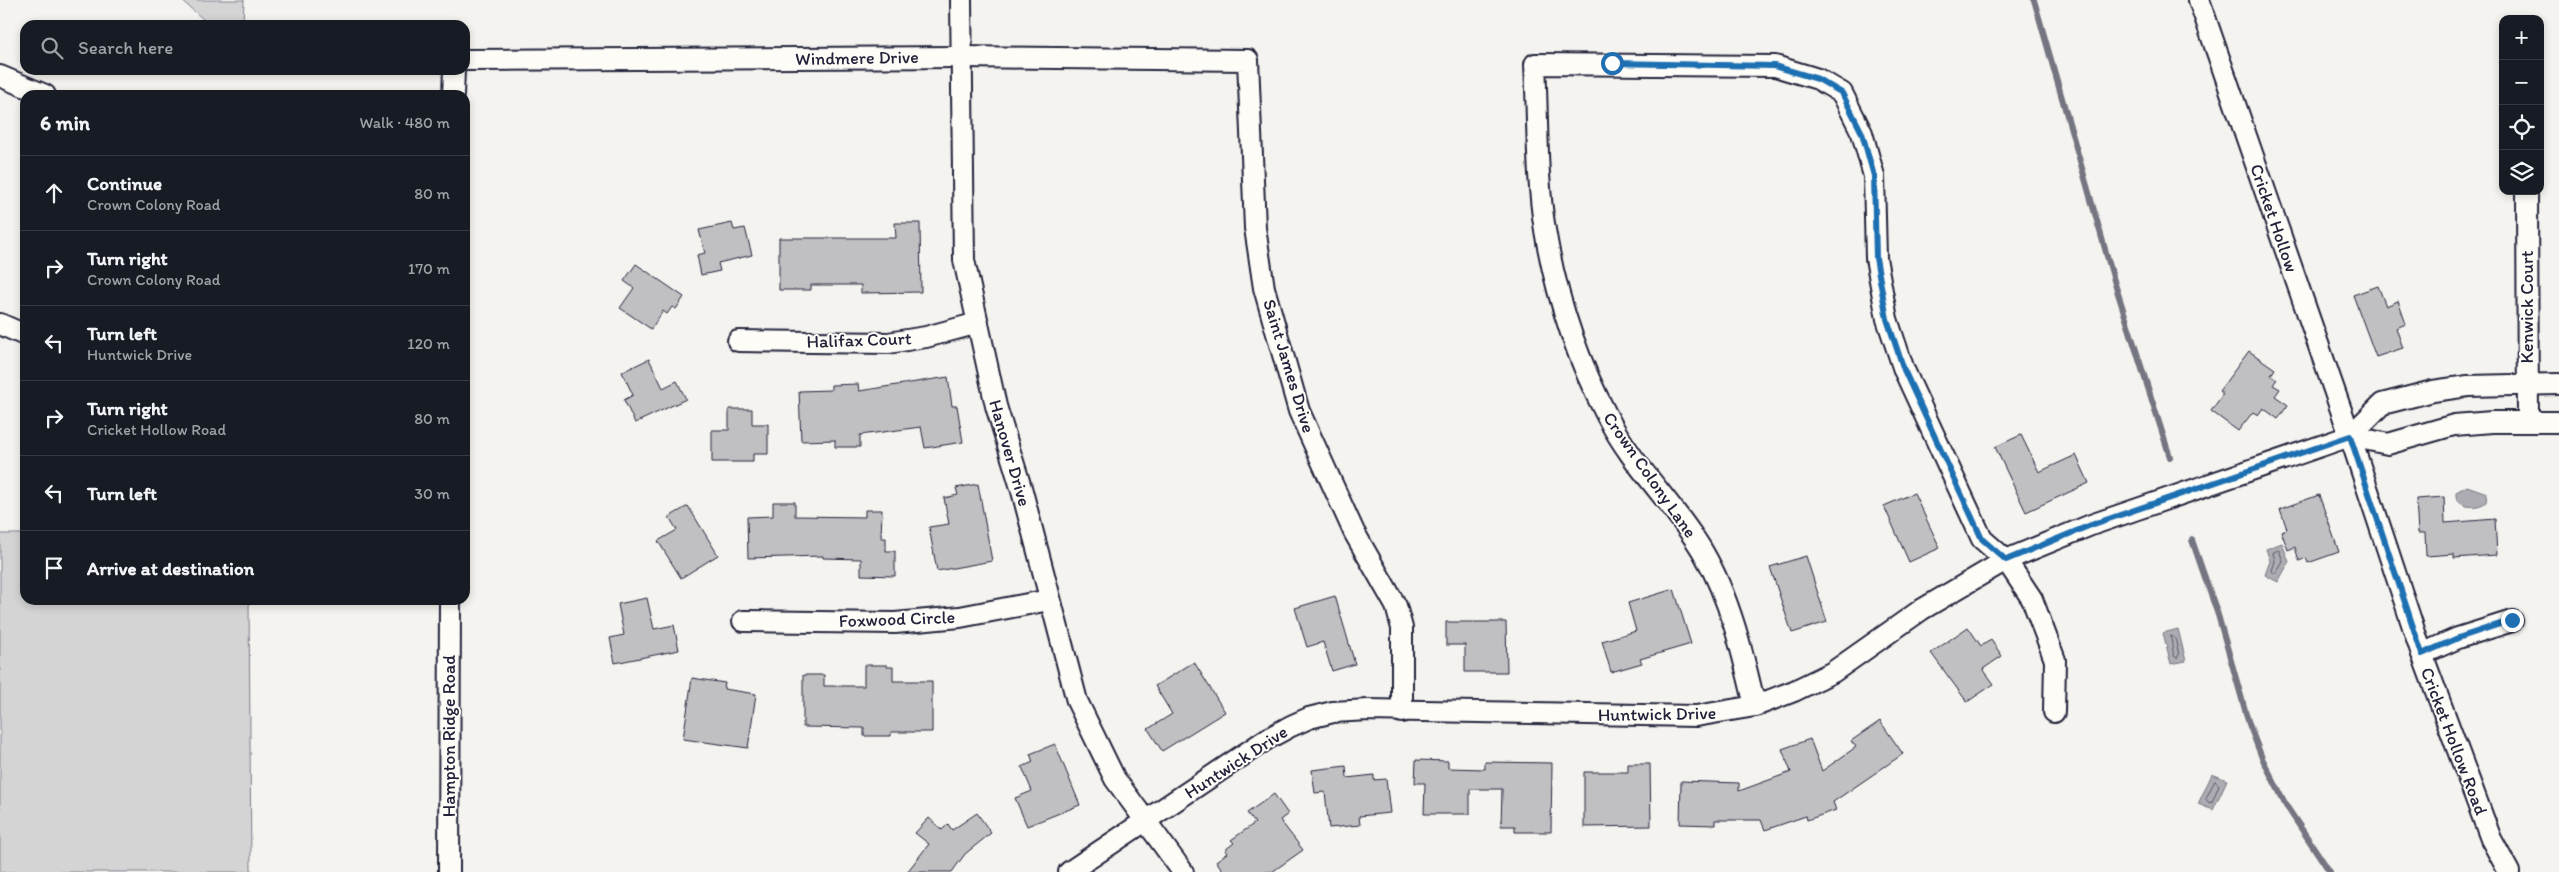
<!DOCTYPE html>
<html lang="en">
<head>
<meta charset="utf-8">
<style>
  :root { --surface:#171b24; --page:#242831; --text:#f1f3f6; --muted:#9ea1a6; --line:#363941 }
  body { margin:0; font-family:Itim,sans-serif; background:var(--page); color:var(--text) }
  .controls { position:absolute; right:15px; top:15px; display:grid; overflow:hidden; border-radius:10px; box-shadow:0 2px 8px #0003 }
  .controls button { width:45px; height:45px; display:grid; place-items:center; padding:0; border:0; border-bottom:1px solid var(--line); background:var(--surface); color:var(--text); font:25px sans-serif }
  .stop { position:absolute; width:15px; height:15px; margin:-11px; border:4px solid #1f6fb2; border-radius:50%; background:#fff }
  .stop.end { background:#1f6fb2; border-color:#fff; box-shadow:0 1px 5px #0008 }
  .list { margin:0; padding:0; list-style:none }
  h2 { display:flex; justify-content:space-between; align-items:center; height:65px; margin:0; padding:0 20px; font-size:21px }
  h2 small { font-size:16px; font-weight:400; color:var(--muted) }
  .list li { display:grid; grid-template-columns:32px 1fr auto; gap:15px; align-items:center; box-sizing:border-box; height:75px; padding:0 20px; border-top:1px solid var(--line) }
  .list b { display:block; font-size:19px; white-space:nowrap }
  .list p { margin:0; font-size:16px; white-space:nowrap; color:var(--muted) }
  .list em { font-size:16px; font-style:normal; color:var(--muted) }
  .icon { flex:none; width:28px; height:28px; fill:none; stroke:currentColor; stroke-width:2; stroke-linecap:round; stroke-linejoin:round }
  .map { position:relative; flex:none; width:2559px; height:872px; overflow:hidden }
  .search { position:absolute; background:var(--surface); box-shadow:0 2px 8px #0003; left:20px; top:20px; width:450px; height:55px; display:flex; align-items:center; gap:12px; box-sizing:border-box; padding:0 18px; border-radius:15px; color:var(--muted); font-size:19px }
  .panel { position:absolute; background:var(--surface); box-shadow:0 2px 8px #0003; left:20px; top:90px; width:450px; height:515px; border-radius:15px }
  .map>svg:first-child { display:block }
  .green { fill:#d5d4d5; stroke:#7c7b88 }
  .water { fill:#acacb2; stroke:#757582 }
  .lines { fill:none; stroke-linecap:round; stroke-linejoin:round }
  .shore { stroke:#59596b; stroke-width:1 }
  .stream { stroke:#757582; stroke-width:6 }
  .building { fill:#c0bfc2; stroke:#22223b }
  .street-casing { stroke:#22223b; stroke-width:24 }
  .street { stroke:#fdfcf7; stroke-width:20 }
  .route { stroke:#1f6fb2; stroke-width:6 }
  .labels { text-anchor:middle; stroke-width:4; stroke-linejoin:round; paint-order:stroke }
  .street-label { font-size:18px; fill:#22223b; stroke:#fdfcf7 }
</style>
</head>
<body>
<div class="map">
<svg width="2559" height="872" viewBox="0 0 2559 872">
  <rect width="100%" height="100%" fill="#f4f3ef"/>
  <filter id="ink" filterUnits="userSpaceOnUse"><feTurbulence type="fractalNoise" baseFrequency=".02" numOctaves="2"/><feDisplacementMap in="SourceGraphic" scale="10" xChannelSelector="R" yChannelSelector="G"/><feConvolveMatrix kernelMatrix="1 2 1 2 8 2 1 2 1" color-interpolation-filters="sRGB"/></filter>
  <g filter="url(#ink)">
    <g class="green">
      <path d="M181,0H244L243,25H210Z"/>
      <path d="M0,534H25V600H249L251,872H0Z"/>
    </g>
    <g class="water">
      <path d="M2467,486L2487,493L2486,502C2477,510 2454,508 2456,492Z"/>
      <path d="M2282,543L2289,562L2278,582L2265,575L2270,561L2266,549Z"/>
      <path d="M2178,629L2186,661L2171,664L2163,633Z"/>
      <path d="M2212,774L2227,780L2213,810L2198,804Z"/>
    </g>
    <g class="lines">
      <g class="shore">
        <path d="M2279,550L2283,561L2275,574L2272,571L2275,561L2273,553Z"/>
        <path d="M2171,636L2175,638L2179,655L2177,658L2174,656Z"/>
        <path d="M2215,781L2219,785L2212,802L2209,803L2206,799Z"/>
      </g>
      <g class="stream">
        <path d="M2034,0L2115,284L2170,457"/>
        <path d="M2192,540L2218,615L2249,724L2262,758L2287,807L2330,872"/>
      </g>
    </g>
    <g class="building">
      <path d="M732,223L734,230L745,228L752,255L718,263L720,271L701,275L697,255L705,253L699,230Z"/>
      <path d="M895,223H920L921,292L861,293V285H811V290H779V238H896Z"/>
      <path d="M636,264L684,297L676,309L672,307L667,314L663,311L651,329L620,308L634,288L624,281Z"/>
      <path d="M2378,286L2386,306L2398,301L2406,324L2396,328L2403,348L2376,357L2353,295Z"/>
      <path d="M2249,351L2275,369L2271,375L2277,379L2273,385L2280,389L2275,396L2288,405L2278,419L2263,408L2258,415L2253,412L2238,431L2211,411L2223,394L2219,391Z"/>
      <path d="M649,359L663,388L677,381L686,399L635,423L624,400L633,395L622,372Z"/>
      <path d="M948,377L952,406H957L963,442L925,448L921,427L860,435V447H835V440L801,441L799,391L831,390V385L858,384L859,391Z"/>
      <path d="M729,409H752V424H768V454H753V462H712V430H729Z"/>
      <path d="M2021,435L2039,472L2076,455L2089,483L2026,512L1995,447Z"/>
      <path d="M978,484L992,561L937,571L929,527L949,524L944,498L958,495L956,488Z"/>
      <path d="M1914,493L1940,548L1909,562L1884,506Z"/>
      <path d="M2319,495L2339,552L2308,563L2306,558L2299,561L2295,547L2288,550L2281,531L2287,529L2280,509Z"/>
      <path d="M2444,497L2445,523L2495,519L2497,555L2454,558V554L2426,556L2425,533H2418L2416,499Z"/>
      <path d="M773,502H795V516L865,517V510H882L881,538H886V551H895V576L861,575V559L823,558V556L748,558L747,517L773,516Z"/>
      <path d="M688,506L718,555L681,578L658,541L677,530L669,517Z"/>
      <path d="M1806,556L1827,622L1792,633L1770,567Z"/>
      <path d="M1674,589L1691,644L1640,659L1642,663L1611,672L1602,641L1636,631L1628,603Z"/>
      <path d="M1335,596L1355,664L1332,671L1323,642L1307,647L1295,608Z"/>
      <path d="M647,598L654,629L674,625L679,650L615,663L610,638L624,635L618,604Z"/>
      <path d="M1446,622H1506L1507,672H1465V645H1446Z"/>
      <path d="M1968,627L1981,646L1991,640L2002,656L1983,669L1994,684L1967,702L1931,653Z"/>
      <path d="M1194,662L1225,712L1162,751L1148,729L1172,714L1155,686Z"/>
      <path d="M864,665H887V667H893V681H932V732H891V736H864V728L803,727V675H824V686H864Z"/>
      <path d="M692,678L725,683L724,689L756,694L748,748L683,739Z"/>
      <path d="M1880,721L1903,754L1833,802L1836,810L1807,820L1806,816L1765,830L1761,820H1715V825L1680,824L1681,781L1739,783V791L1791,772L1782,749L1810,739L1822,771L1856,747L1851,741Z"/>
      <path d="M1055,744L1080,805L1027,826L1015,798L1032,791L1022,767L1033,762L1030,754Z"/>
      <path d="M1416,760L1448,761V768L1485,769V762L1552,763L1551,832H1515V826H1501L1502,789H1470V814H1424L1425,783H1415Z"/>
      <path d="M1628,764H1650L1651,826L1584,827V772H1628Z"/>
      <path d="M1346,766L1347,778L1374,775V780L1386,779L1390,813L1359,816L1360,825L1329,828L1325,792L1315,793L1312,770Z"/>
      <path d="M1274,794L1288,814L1280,820L1303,850L1272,872H1224L1216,861L1227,853L1225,850L1234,843L1231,840L1255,823L1247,813Z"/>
      <path d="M977,813L991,833L965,854L952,872H907L929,844L915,833L929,818L942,830L948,824L952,830Z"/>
    </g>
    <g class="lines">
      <g class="street-casing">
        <g id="street">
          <path d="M961,0L964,260L996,406L1022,491L1077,701L1115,779L1183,872"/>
          <path d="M2199,0L2350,436L2422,654L2491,839L2509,872"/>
          <path d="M465,60L961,57L1248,60L1255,228L1264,288L1299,411L1354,532L1396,606L1402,628V712"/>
          <path d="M0,76L45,95"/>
          <path d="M453,95L454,70"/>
          <path d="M2527,191L2528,422"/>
          <path d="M0,324L25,335"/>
          <path d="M738,341L888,343L926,337L978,323"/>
          <path d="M2350,436L2388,444L2454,425L2492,422H2559"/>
          <path d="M743,621L895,623L960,617L1049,600"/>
          <path d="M2422,654L2458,638L2512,621"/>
          <path d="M1755,706C1743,654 1730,598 1703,552C1675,504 1632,466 1607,416C1576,357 1556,296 1545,230C1536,176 1538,119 1535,64L1775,66L1818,79L1842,93L1862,133L1874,176L1876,258L1887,319L1904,370L1982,539L2006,560L2032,599L2055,660L2054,712"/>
          <path d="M449,872L450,600"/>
          <path d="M1069,872L1267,739L1291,726L1309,718L1333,712L1368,710L1696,716L1755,706L1794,691L1833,672L1921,610L2006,560L2091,525L2350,436L2382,404L2433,391L2468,386L2559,384"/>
        </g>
      </g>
      <use href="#street" class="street"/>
    </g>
  </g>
  <g class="lines" filter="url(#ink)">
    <path class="route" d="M1612,63L1774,66L1818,79L1842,93L1862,133L1874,176L1876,258L1887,319L1904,370L1982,539L2006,560L2091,525L2350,436L2422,654L2458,638L2512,620"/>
  </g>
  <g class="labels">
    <g class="street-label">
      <text transform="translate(857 58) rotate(-1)" y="6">Windmere Drive</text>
      <text transform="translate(2274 218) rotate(71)" y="6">Cricket Hollow</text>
      <text transform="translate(2527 307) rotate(-90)" y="6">Kenwick Court</text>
      <text transform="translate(859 340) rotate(-2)" y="6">Halifax Court</text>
      <text transform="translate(1289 366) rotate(73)" y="6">Saint James Drive</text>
      <text transform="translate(1010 453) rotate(74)" y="6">Hanover Drive</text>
      <text transform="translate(1650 475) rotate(55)" y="6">Crown Colony Lane</text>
      <text transform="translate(897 619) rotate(-2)" y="6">Foxwood Circle</text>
      <text transform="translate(1657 714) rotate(-1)" y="6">Huntwick Drive</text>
      <text transform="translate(449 736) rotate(-90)" y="6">Hampton Ridge Road</text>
      <text transform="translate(2454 741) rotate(69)" y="6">Cricket Hollow Road</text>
      <text transform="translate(1236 762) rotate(-33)" y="6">Huntwick Drive</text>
    </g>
  </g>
</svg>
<div class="controls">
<button>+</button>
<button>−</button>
<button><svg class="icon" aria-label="locate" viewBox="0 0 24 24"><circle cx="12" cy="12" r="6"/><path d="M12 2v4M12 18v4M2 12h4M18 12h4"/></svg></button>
<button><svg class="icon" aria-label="layers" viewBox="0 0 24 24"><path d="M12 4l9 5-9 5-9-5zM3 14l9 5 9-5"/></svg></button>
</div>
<div class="stop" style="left:1612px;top:63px"></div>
<div class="stop end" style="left:2512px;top:620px"></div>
<div class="search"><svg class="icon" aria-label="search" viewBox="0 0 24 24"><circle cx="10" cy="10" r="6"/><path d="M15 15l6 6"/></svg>Search here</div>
<section class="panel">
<h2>6 min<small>Walk · 480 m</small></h2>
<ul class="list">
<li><svg class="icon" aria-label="ahead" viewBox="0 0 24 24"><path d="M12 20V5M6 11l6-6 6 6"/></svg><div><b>Continue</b><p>Crown Colony Road</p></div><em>80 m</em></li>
<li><svg class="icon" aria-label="right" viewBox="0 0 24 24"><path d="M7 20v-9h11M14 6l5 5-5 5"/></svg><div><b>Turn right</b><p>Crown Colony Road</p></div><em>170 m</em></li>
<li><svg class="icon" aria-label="left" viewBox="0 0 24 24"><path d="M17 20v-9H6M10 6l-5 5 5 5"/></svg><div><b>Turn left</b><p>Huntwick Drive</p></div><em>120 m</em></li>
<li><svg class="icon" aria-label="right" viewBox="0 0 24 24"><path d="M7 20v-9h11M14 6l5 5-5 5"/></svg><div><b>Turn right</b><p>Cricket Hollow Road</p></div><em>80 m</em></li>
<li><svg class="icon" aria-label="left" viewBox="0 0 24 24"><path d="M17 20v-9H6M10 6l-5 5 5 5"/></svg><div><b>Turn left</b></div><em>30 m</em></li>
<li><svg class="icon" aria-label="arrive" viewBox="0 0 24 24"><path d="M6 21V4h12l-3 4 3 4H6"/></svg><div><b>Arrive at destination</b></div></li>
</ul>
</section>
</div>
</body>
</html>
